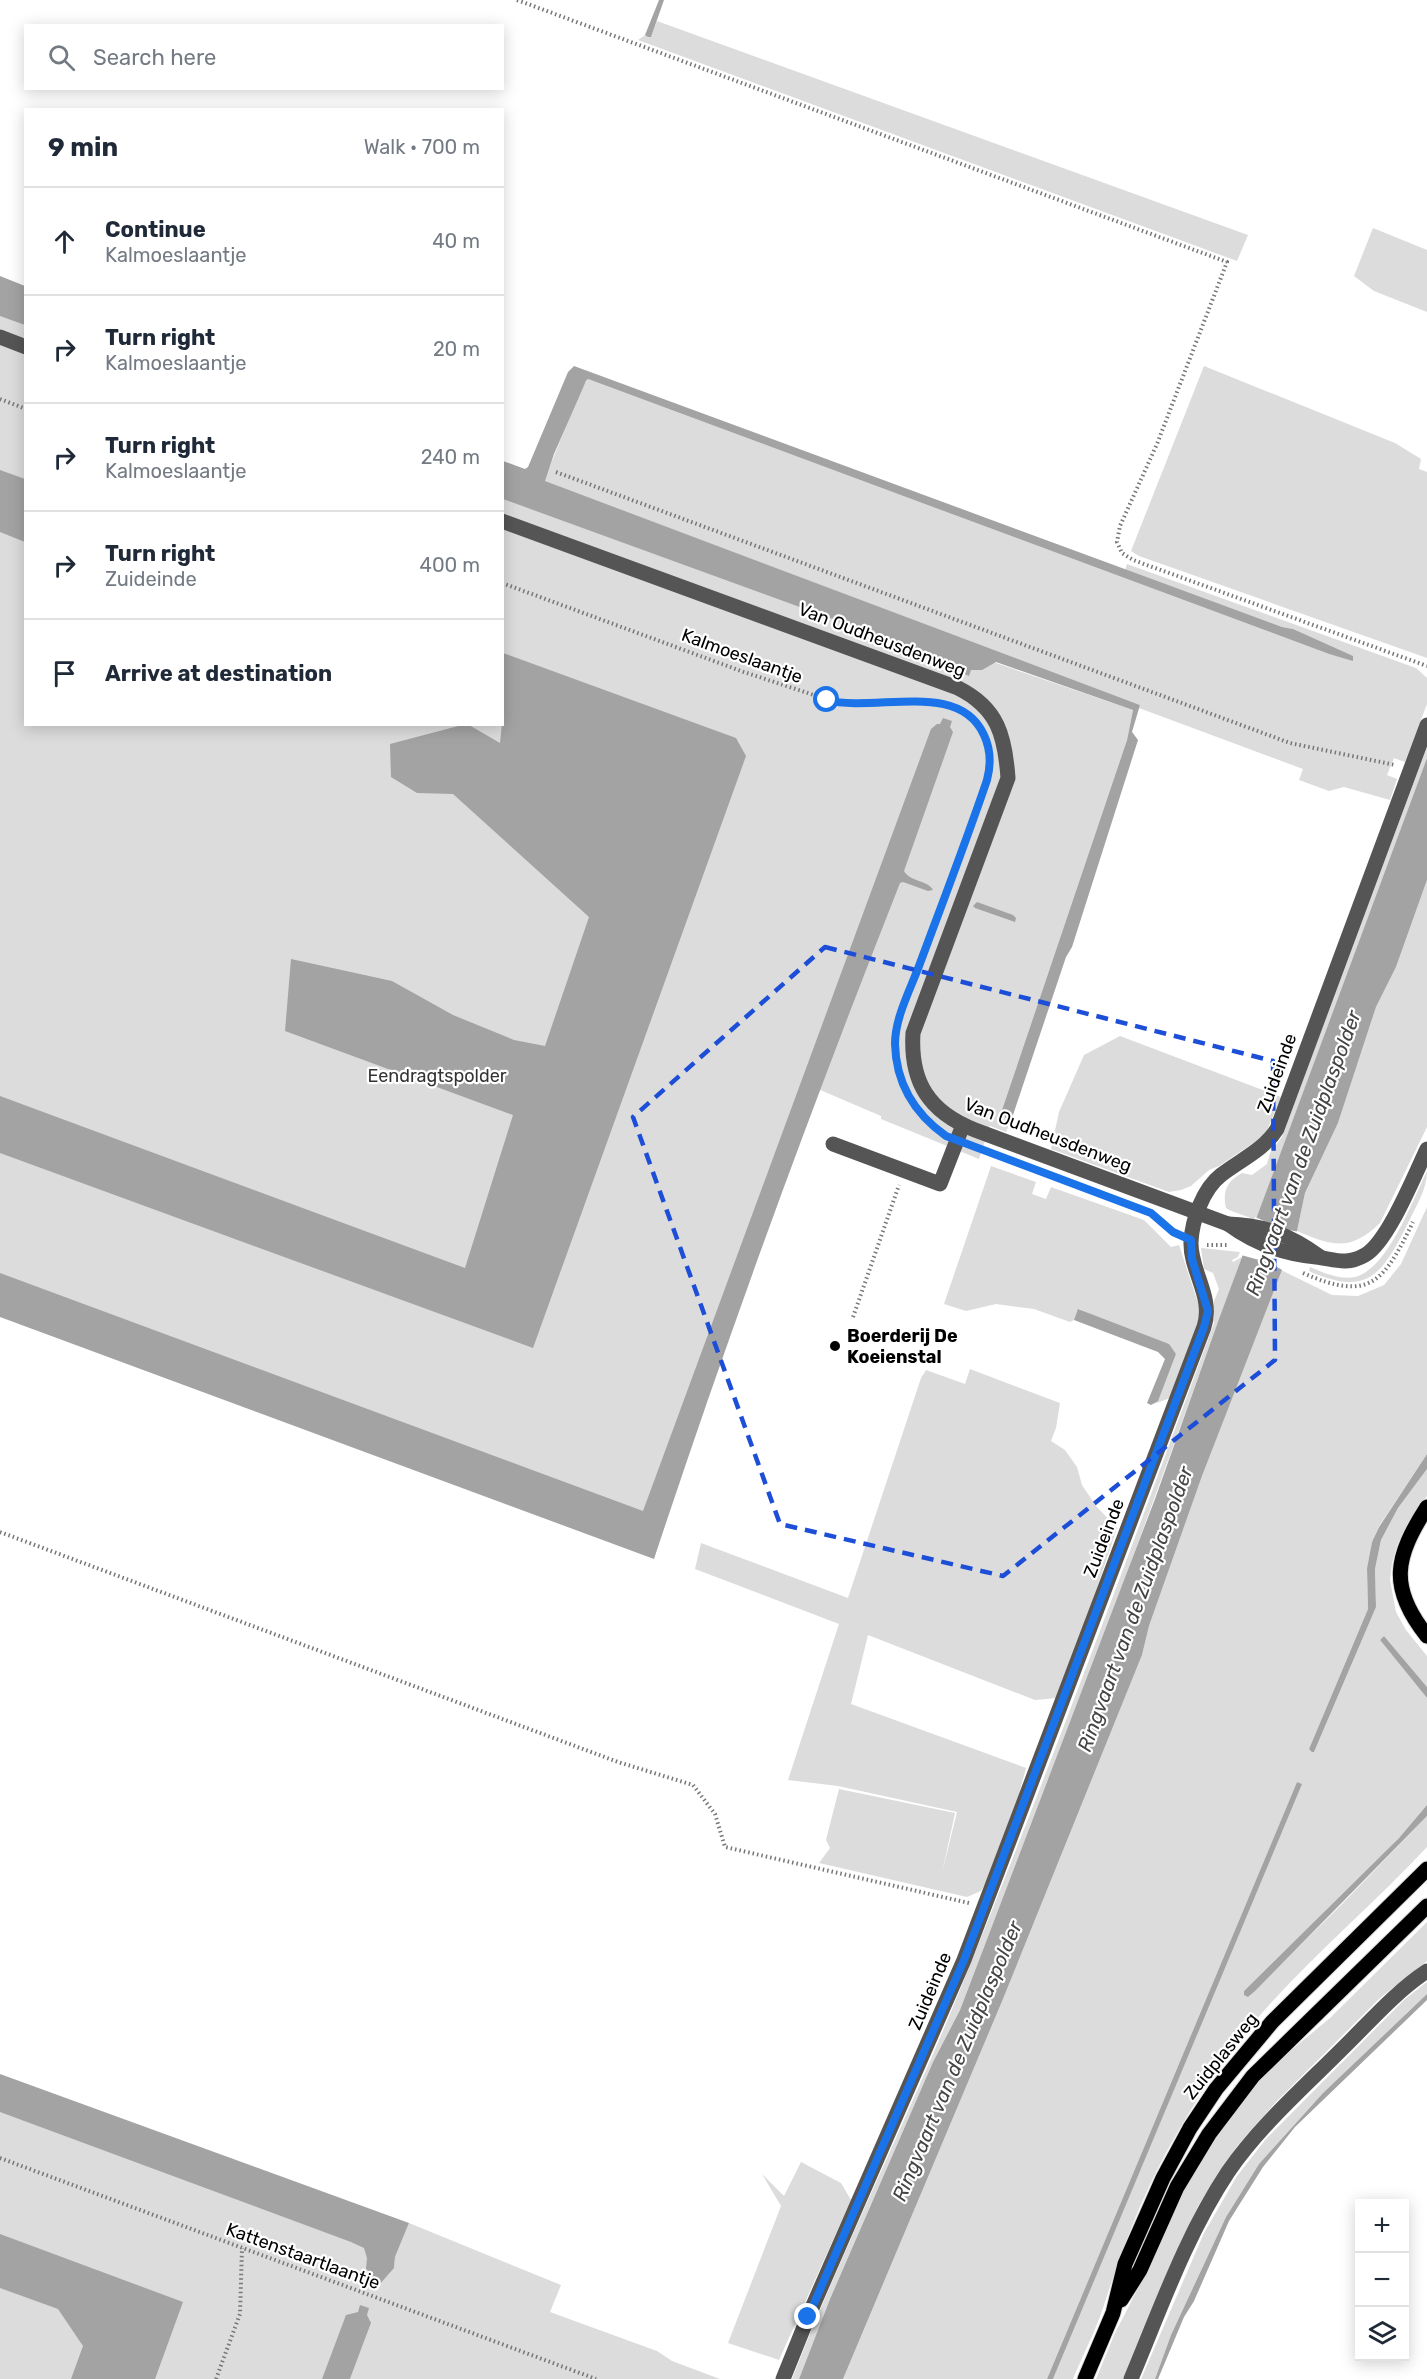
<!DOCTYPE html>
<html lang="en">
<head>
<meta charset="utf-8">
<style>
  :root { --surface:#fff; --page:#f6f6f7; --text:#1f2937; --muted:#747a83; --line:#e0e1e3 }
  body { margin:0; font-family:Rubik,sans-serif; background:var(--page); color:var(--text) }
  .controls { position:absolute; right:18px; bottom:18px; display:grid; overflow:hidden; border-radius:0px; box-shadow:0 3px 15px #0003 }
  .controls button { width:54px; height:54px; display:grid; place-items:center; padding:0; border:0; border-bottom:2px solid var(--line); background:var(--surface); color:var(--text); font:30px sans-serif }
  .stop { position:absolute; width:18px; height:18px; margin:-14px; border:4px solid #1a73e8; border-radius:50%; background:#fff }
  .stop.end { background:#1a73e8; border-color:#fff; box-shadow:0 2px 6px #0008 }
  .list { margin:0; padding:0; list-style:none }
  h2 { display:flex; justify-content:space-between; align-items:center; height:78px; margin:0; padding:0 24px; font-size:26px }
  h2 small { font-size:20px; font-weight:400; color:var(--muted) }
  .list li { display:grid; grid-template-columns:39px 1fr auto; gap:18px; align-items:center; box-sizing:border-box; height:108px; padding:0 24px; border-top:2px solid var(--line) }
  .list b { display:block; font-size:22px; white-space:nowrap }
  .list p { margin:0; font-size:20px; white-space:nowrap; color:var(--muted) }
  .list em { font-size:20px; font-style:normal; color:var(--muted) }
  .icon { flex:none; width:33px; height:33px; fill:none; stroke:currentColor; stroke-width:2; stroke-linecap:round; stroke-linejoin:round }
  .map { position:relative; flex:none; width:1427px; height:2379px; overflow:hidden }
  .search { position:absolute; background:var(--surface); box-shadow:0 3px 15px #0003; left:24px; top:24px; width:480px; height:66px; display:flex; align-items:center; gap:15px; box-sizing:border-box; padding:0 21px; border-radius:0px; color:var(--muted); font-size:22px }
  .panel { position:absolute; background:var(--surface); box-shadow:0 3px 15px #0003; left:24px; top:108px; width:480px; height:618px; border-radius:0px }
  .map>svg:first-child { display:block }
  .green { fill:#dcdcdc }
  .water { fill:#a3a3a3 }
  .pier { fill:#fff }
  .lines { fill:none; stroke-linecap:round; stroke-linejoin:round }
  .major-casing { stroke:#dbdbdb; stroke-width:17 }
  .path { stroke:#777; stroke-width:4; stroke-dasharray:1.5 3; stroke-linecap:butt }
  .minor { stroke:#555; stroke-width:15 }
  .major { stroke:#000; stroke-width:15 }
  .route { stroke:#1a73e8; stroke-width:8 }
  .marked { fill:none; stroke:#1d4ed8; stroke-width:4.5; stroke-dasharray:12 8; stroke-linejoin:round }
  .poi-dot { fill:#000; stroke:#fff; stroke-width:2 }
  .labels { text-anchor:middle; stroke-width:4.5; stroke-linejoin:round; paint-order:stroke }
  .street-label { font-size:18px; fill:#000; stroke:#fff }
  .park-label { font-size:18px; fill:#333; stroke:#fff }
  .poi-label { font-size:18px; font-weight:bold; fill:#000; stroke:#fff; text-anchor:start }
  .water-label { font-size:20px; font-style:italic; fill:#444; stroke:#fff }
</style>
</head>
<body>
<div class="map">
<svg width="1427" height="2379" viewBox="0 0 1427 2379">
  <rect width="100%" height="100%" fill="#fff"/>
  <g class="green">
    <path d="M657,21L1248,235L1237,261L638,40L645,35L651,36Z"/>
    <path d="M1373,228L1427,250V312L1374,291L1354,276Z"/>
    <path d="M0,309L25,319L26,724H502L503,494L1133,710L1127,740L1002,1110L1005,1118H1012L1006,1132L990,1126L979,1159L881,1119V1116L811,1086L651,1530L0,1291Z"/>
    <path d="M1204,366L1395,443L1421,459L1419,469L1427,472V658L1139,556L1131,551Z"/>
    <path d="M588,379L1329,654L1353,660L1293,629L1282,627L1125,570L1127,564L1416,668L1427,678V704L1405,762L1394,758L1387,775L1397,779L1390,800L1344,787L1329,791L1299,780L1303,769L1139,708L1140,705L544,481L581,389Z"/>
    <path d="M1427,747V758L1256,1220L1229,1210L1226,1208C1222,1192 1227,1181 1242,1173L1252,1175L1267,1164L1270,1153L1282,1137Z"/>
    <path d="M1427,880V1127L1380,1223C1350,1252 1332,1246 1297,1231L1305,1193L1338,1123L1376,1007L1396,967Z"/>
    <path d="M1120,1036L1281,1097L1265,1135L1219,1166L1209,1170L1191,1186L1181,1190L1169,1192L1051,1149L1059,1112L1084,1055Z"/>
    <path d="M991,1166L1036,1182L1032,1194L1046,1199L1051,1187L1144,1220L1171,1247L1179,1245L1200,1309L1199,1321L1170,1398L1154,1404L1158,1400L1176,1354L1079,1309L1074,1320L1070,1322L1034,1309L996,1304L966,1311L944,1304Z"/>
    <path d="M1427,1171C1427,1190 1416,1206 1408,1223C1383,1273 1368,1298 1309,1271L1310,1267C1324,1273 1340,1280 1355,1277C1388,1269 1413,1199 1427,1171Z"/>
    <path d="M1427,1207V1454L1379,1526L1372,1542L1367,1568L1368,1609L1309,1749L1314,1752L1376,1607L1375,1569L1381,1540L1398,1508L1427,1469V1496L1410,1520L1397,1546L1392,1563L1390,1580L1396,1612L1406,1630L1427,1656V1687L1384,1636L1380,1640L1427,1698V1805L1399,1838L1244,1991L1248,1997L1342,1904L1427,1816V1847C1360,1919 1282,1980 1224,2060C1198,2096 1166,2149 1148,2189C1130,2227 1116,2268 1103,2308C1095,2332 1083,2355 1073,2379H1053L1301,1784L1297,1782L1047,2379H843L1003,1999L1142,1655L1149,1626L1202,1476L1281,1270L1332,1295L1358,1296L1384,1285L1401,1264Z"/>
    <path d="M1201,1248L1240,1252L1238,1257L1232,1260L1233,1262L1242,1257L1122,1587L960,2010L933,2062L830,2299L799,2379H792C844,2246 908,2118 962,1985C1051,1766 1133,1544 1214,1323V1301L1219,1289L1213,1273L1204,1269Z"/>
    <path d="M970,1369L1060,1403L1056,1428L1051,1441L1065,1450L1077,1467L1082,1485L1096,1506L1117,1528L1071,1665L1057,1698L1035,1700L868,1635L851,1704L1026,1768L1019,1794L985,1884L981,1891L967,1897L819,1863L830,1848L826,1840L839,1789L955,1813L942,1873L957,1812L838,1786L788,1780L839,1624L695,1569L701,1543L848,1598L921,1378L926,1370L965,1384Z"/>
    <path d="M1427,1922V1961L1380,1998L1276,2102L1238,2145L1198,2206L1124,2379H1096L1115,2333L1147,2271L1182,2194L1219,2131L1256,2083L1277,2062L1330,2018Z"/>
    <path d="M1427,1982V1994L1323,2093L1259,2164L1226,2217L1171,2335L1155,2379H1141L1204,2233L1237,2176L1266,2139L1405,1999Z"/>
    <path d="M0,2095L390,2242L394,2268L395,2257L409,2223L561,2285L550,2312L657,2351L672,2361L720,2379H350L371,2323L339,2379H0Z"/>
    <path d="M801,2162L841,2183L851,2200L779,2360L728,2343L781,2206L762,2174L784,2196Z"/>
  </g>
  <g class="water">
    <path d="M659,0H664L651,37H648L645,35Z"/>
    <path d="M0,276L25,286V325L0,316Z"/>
    <path d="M574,366L1282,627L1293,629L1353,656V661L1329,654L588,379L586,381L554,454L545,481L1140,705L1132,732L1138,740L1072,947L1066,957L1012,1118H1005L1002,1110L1127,740L1133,710L996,662L982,670H971L969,676L960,672L962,666L503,499V461L525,469L528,467L568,372Z"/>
    <path d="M0,470L25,479V542L0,532Z"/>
    <path d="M503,653L736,738L746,756L533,1348L0,1153V1096L465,1268L513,1115L285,1031L291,959L392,981L453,1015L514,1040L545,1046L589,917L453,794L417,793L391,777L390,744L466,724L469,725L500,743L503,712Z"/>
    <path d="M943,718L952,721L950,727L953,732L904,871C910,882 928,880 933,890L928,891L903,882L900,883C812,1106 729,1332 654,1559L0,1317V1273L643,1511L931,729L937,724H940Z"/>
    <path d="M1427,758V880L1396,967L1376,1007L1338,1123L1305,1193L1297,1231L1202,1476L1149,1626L1142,1655L1003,1999L843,2379H799L830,2299L933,2062L960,2010L1155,1499L1219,1319Z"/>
    <path d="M977,902L1013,915L1016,918L1015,922L975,908L973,906Z"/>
    <path d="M1078,1309L1169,1344L1176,1354L1158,1401L1151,1405L1147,1403L1165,1359L1158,1352L1074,1320Z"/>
    <path d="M1427,1454V1469L1398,1508L1381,1540L1375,1569L1376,1607L1314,1752H1312L1309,1749L1368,1609L1367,1568L1372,1542L1379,1527Z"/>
    <path d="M1384,1636L1427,1687V1698L1380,1640Z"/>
    <path d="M1297,1782L1302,1784L1053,2379H1047Z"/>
    <path d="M1427,1805V1816L1255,1991L1248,1997L1244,1995V1991L1399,1838Z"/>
    <path d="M1427,1994V2000L1295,2127L1263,2167L1229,2221L1194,2301L1184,2317L1158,2379H1155L1171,2335L1226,2217L1259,2164L1323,2093Z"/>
    <path d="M0,2074L409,2223L395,2257L394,2268L379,2285L369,2282L372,2274L366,2269L367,2258L364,2248L351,2242L0,2112Z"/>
    <path d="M0,2234L183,2302L155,2379H71L83,2346L58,2309L0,2288Z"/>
    <path d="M360,2305L369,2308L367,2315L371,2323L350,2379H322L346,2315L358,2312Z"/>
  </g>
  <path class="pier" d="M1255,1217L1283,1229L1300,1232L1284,1271L1270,1263L1241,1255Z"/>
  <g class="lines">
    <g class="major-casing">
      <g id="major">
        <path d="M1427,1507C1395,1557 1388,1587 1427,1636"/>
        <path d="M1121,2300L1140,2270L1177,2187L1209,2134L1253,2076L1427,1906"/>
        <path d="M1085,2379L1113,2313L1125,2264L1163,2178L1190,2128L1216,2089L1272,2022L1427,1869"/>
      </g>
    </g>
    <g class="path">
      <path d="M517,0L1227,262L1157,444L1120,526L1117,542L1122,553L1133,560L1427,666"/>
      <path d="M0,399L26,409"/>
      <path d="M556,472L1290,743L1395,765"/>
      <path d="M502,583L741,671L835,702L862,705L923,702L946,703"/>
      <path d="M1156,1216L1175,1233"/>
      <path d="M1207,1245H1229"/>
      <path d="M1303,1273C1371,1303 1384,1281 1413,1222"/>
      <path d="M853,1317L899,1185"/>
      <path d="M0,1532L618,1762L693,1785L715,1814L725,1847L969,1903"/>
      <path d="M0,2158L596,2379"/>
      <path d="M216,2379L240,2314L242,2248"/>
    </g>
    <g class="minor">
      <path d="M0,337L26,347"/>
      <path d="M502,521L958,688C998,708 1005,736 1008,778L913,1033C910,1082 929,1112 975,1130L1228,1224C1255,1244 1283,1254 1316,1257C1334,1259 1346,1266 1365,1255C1388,1242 1415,1174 1427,1149"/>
      <path d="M833,1144L940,1184L963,1125"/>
      <path d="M1228,1224C1264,1225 1290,1235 1319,1256"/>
      <path d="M783,2379L808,2317L964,1960L1204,1327C1214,1297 1190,1271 1191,1242C1192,1220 1203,1189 1221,1175C1240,1160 1264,1150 1277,1129L1427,725"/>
      <path d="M1131,2379C1160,2310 1186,2235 1228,2172C1259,2127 1301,2090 1340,2051C1368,2024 1394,1993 1427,1971"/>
    </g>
    <use href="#major" class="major"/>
  </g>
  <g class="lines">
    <path class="route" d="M808,2317L964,1960L1204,1327L1208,1311L1192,1259L1191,1240L1173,1232L1151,1213L946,1136C915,1114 896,1084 895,1044C895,1018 910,990 919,966C942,904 966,842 987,780C991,765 991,750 984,735C959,679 875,713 827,700"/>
  </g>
  <path class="marked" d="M825,947L1273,1061L1275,1360L1003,1576L780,1524L633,1117Z"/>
  <circle class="poi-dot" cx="835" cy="1346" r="6"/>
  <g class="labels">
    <g class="street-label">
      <text transform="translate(882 640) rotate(21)" y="6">Van Oudheusdenweg</text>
      <text transform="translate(742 656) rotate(20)" y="6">Kalmoeslaantje</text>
      <text transform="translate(1277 1073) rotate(-70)" y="6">Zuideinde</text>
      <text transform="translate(1048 1135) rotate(21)" y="6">Van Oudheusdenweg</text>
      <text transform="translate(1104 1538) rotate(-69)" y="6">Zuideinde</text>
      <text transform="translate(930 1991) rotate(-67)" y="6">Zuideinde</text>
      <text transform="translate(1221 2056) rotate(-51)" y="6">Zuidplasweg</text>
      <text transform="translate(303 2256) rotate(20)" y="6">Kattenstaartlaantje</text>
    </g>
    <g class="park-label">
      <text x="437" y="1082">Eendragtspolder</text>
    </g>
    <g class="poi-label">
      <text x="847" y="1342">Boerderij De<tspan x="847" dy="21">Koeienstal</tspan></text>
    </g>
    <g class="water-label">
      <text transform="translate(1303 1153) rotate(-70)" y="7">Ringvaart van de Zuidplaspolder</text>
      <text transform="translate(1135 1609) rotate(-70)" y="7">Ringvaart van de Zuidplaspolder</text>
      <text transform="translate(957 2061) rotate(-67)" y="7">Ringvaart van de Zuidplaspolder</text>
    </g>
  </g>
</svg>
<div class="controls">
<button>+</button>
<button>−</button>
<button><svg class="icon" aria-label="layers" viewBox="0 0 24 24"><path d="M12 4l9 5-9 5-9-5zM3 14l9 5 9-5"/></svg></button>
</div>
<div class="stop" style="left:827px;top:700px"></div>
<div class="stop end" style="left:808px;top:2317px"></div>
<div class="search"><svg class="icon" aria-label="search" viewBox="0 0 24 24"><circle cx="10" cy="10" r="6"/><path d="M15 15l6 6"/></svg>Search here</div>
<section class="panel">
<h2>9 min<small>Walk · 700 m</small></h2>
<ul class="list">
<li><svg class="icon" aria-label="ahead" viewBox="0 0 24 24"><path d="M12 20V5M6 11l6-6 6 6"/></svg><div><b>Continue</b><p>Kalmoeslaantje</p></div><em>40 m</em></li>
<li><svg class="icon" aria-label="right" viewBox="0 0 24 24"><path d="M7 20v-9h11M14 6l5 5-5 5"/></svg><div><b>Turn right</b><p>Kalmoeslaantje</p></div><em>20 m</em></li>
<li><svg class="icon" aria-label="right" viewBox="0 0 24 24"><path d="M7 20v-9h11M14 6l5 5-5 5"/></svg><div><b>Turn right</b><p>Kalmoeslaantje</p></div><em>240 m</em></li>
<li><svg class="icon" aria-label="right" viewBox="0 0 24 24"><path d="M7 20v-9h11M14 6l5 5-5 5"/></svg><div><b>Turn right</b><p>Zuideinde</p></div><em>400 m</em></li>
<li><svg class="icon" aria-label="arrive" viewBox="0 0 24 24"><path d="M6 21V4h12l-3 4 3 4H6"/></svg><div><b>Arrive at destination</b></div></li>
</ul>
</section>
</div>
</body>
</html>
